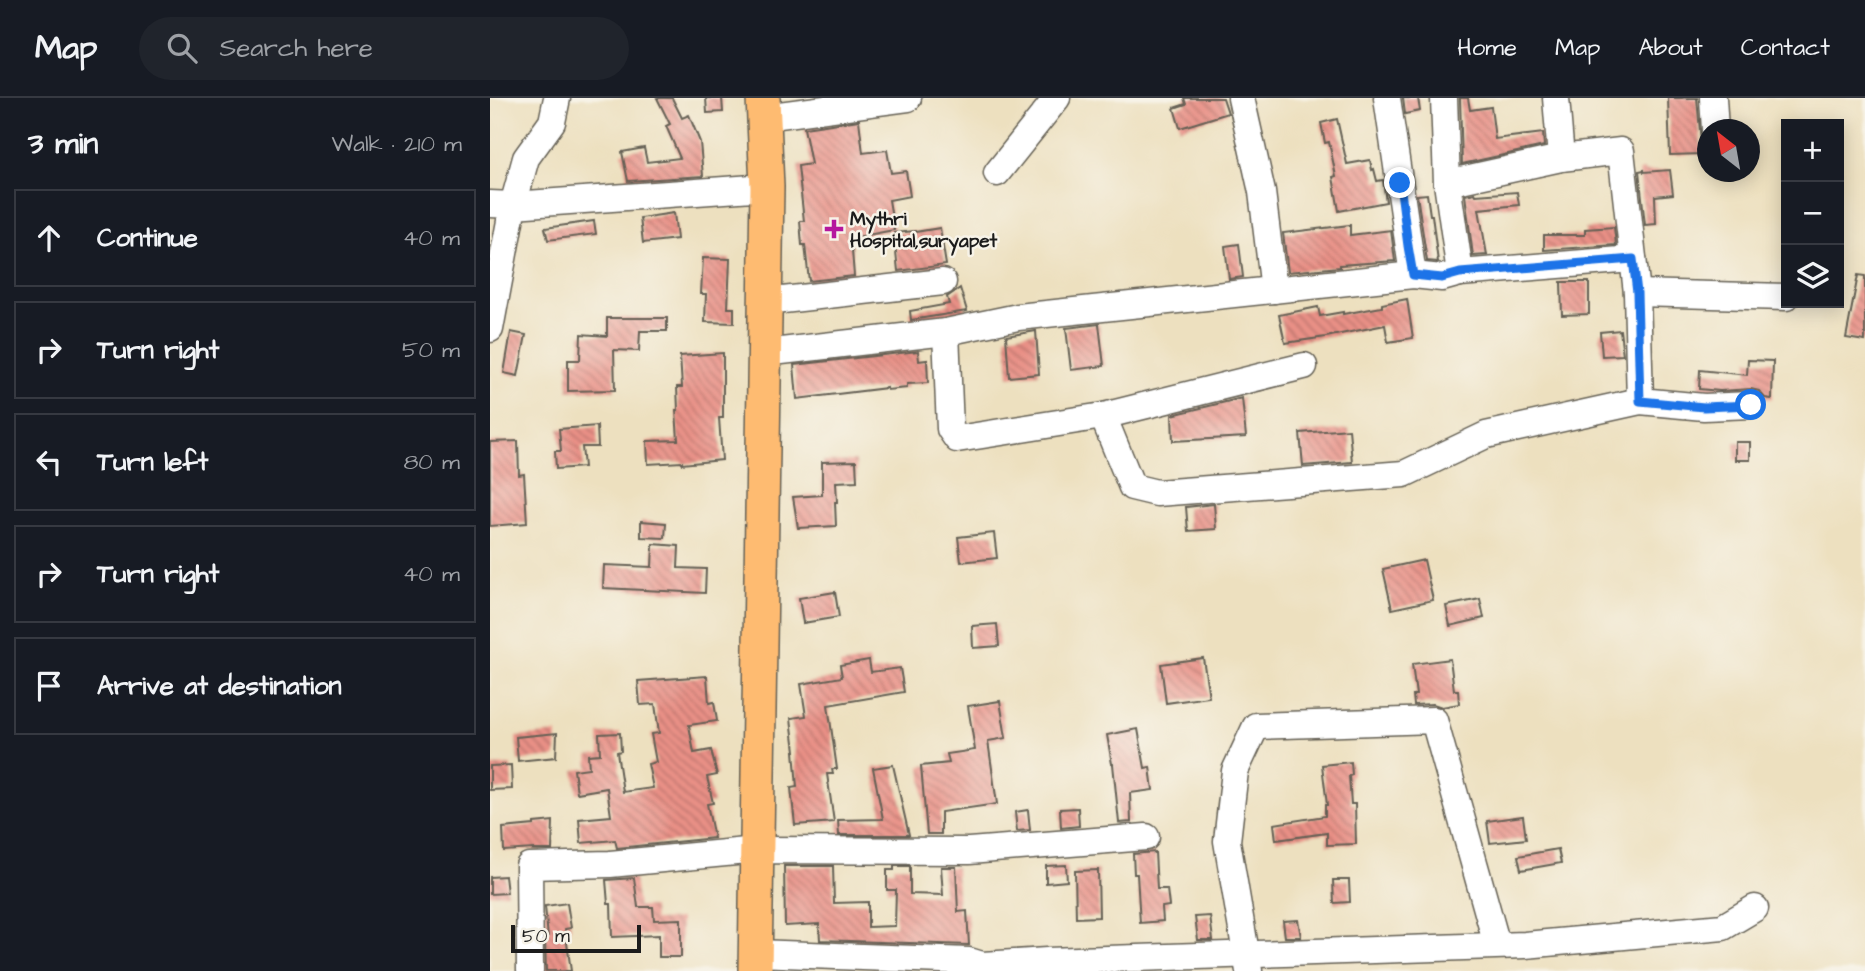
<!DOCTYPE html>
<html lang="en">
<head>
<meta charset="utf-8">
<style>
  :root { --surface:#171b24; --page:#20242c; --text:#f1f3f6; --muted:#9ea1a6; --line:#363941 }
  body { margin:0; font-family:"Architects Daughter",sans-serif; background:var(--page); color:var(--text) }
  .controls { position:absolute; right:21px; top:21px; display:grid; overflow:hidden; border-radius:0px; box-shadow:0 4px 18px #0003 }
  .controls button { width:63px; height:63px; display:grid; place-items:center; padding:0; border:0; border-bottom:2px solid var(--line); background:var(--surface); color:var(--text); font:35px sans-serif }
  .compass { position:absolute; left:1207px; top:21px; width:63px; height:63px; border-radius:50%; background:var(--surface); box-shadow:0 4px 18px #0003; rotate:329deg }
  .scale { position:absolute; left:21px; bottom:18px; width:130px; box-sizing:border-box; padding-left:7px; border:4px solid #1c1c1c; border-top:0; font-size:19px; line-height:24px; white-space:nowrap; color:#1c1c1c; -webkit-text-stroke:5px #f7f3e8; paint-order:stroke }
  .stop { position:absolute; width:21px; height:21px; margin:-16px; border:5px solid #1a73e8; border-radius:50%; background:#fff }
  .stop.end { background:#1a73e8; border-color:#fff; box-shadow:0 2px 7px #0008 }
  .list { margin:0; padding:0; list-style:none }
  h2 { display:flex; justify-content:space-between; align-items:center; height:91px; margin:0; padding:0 28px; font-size:30px }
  h2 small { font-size:23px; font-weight:400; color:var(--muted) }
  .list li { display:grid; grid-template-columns:46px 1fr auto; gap:21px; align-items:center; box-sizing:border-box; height:98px; margin:0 14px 14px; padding:0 14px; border:2px solid var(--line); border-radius:0px }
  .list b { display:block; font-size:26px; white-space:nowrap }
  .list em { font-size:23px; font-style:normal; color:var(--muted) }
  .icon { flex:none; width:38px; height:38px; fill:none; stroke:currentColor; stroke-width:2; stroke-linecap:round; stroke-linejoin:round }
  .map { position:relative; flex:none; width:1375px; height:873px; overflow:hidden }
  header { display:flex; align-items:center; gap:42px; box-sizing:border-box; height:98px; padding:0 35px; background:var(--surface); border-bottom:2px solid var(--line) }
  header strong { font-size:33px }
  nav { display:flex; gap:38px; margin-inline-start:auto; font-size:24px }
  .search { width:490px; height:63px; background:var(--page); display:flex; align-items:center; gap:18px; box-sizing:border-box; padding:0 24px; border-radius:38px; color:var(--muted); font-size:26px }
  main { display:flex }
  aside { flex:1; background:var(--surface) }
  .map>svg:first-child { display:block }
  .building { fill:url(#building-back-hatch) }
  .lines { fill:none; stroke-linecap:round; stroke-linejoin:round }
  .minor-casing { stroke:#656155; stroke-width:29 }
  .major-casing { stroke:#656155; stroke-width:36 }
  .minor { stroke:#fff; stroke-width:26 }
  .major { stroke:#febb71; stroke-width:33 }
  .route { stroke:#1a73e8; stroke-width:9 }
  .poi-dot { fill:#b5179e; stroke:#f7f3e8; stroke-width:2.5 }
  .labels { text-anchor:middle; stroke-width:5; stroke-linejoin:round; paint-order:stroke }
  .poi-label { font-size:19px; font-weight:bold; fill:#1c1c1c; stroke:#f7f3e8; text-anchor:start }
</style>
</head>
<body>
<header>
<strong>Map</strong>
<div class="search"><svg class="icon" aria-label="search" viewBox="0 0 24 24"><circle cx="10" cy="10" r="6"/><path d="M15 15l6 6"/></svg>Search here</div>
<nav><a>Home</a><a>Map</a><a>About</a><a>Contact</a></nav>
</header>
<main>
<aside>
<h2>3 min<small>Walk · 210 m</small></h2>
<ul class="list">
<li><svg class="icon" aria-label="ahead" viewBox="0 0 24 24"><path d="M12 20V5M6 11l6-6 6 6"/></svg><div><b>Continue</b></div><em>40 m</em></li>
<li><svg class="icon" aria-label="right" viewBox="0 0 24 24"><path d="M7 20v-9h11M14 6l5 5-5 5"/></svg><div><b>Turn right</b></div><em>50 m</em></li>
<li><svg class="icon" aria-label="left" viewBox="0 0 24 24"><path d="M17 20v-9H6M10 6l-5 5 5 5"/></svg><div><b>Turn left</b></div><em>80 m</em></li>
<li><svg class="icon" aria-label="right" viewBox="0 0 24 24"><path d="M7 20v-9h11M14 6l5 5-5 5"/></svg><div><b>Turn right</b></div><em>40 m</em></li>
<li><svg class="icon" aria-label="arrive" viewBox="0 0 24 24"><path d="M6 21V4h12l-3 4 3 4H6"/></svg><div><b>Arrive at destination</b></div></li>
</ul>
</aside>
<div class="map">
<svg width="1375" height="873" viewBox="0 0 1375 873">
  <defs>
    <pattern id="building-back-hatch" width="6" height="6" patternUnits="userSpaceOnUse" patternTransform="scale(1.75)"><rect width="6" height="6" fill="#e99086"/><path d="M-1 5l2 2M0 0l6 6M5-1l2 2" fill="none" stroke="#bc756d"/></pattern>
  </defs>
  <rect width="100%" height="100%" fill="#f7f3e8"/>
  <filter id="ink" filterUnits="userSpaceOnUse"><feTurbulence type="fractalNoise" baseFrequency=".0143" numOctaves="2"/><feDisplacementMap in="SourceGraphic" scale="14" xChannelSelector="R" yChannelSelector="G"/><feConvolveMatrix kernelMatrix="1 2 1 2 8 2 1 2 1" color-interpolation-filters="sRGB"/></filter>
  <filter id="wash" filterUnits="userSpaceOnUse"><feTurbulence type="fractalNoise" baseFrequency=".00686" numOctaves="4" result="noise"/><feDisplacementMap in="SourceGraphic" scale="28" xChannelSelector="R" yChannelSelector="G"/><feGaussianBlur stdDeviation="1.57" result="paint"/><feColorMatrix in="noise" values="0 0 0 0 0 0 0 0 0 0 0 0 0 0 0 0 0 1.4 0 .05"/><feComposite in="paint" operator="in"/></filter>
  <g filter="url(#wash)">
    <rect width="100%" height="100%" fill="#ede0bf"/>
    <g id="blocks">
      <g class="building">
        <path d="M167,0H182L192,20L199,17L210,44L213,78L138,83L132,54L154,50L157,64L190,60L176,28L180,26Z"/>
        <path d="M216,0H232L233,14L217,15Z"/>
        <path d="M694,0H733L738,15L690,30L684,10L696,6Z"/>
        <path d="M913,0H928L930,13L915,16Z"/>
        <path d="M970,0H978L980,12L1001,9L1005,41L1053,35L1054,48L972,66Z"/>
        <path d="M1178,0H1207L1212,56L1180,57Z"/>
        <path d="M847,21L857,66L880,62L882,72L884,71L887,83L893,82L896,104L849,113L843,79L846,78L839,44L835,45L831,25Z"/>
        <path d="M369,22L373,55L397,52L401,75L416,73L420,98L399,102L404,132L361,140L364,178L319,183L315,147H312L310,123H314L308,68L321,66L314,30Z"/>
        <path d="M1154,72V74L1180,72L1183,96L1165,98L1166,126L1155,127L1149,73Z"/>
        <path d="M1027,94L1029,107L989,111L997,157L983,158L975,97L985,95L986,97Z"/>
        <path d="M937,96L940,117H942L948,164L937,163L927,97Z"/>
        <path d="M184,115L187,141L153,145L150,120Z"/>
        <path d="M104,123L106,136L58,142L55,130Z"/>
        <path d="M860,127V137L901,132L905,163L850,167V169L798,174L793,135Z"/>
        <path d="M1124,129L1126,147L1054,152V137H1095V131Z"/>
        <path d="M450,130L456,167L408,173L404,135L425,133V134Z"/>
        <path d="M749,146L753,179L739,181L735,148Z"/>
        <path d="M213,160L240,161L238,210H244V225L215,224L216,196H211Z"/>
        <path d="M1368,177L1375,178V243L1356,240Z"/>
        <path d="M1071,184H1099V216L1072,217Z"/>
        <path d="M470,190L477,213L421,222L420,213L459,206L457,199Z"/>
        <path d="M917,201L923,240L898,244L895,227L836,239L795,245L789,217L828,209L830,218L853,214V216L892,209V206Z"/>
        <path d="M117,220H177V233H150L149,253L124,252L125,292L78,293V262H90L91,236L117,238Z"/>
        <path d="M609,226L614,268L581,272L576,230Z"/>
        <path d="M1130,232L1133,257L1112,258L1110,234Z"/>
        <path d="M546,233L549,276L519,279L516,238Z"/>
        <path d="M21,234L36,237L28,278L14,275Z"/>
        <path d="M428,253L429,263L437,262L438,285L417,286V290L397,292V290L307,301L304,267Z"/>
        <path d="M233,255V320H229L232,362L192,366V364L158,366L157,343L188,342L186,312H188L187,289H192L190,258Z"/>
        <path d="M1258,262L1283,263L1282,301L1275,300L1269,293L1261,291L1230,293L1209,291L1210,272L1257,277Z"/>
        <path d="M752,300L756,339L683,343L682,317Z"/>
        <path d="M107,328L108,349H92L94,369L66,371L65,353H71L69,331Z"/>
        <path d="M859,331L862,364L813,368L810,335Z"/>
        <path d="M28,343L29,377L34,376L37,425L0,428V344Z"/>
        <rect x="1245" y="344" width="15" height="18"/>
        <path d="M366,363L367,383L346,384L347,404H345L346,428L308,430L303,399L332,397V364Z"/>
        <path d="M724,406L726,431L698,433L696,409Z"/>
        <path d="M151,423L176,425L175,440L151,439Z"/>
        <path d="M504,435L507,460L471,464L468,439Z"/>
        <path d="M163,446L189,448L188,470L216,471L215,495L113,490L114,467L162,469Z"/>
        <path d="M934,462L943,502L902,511L893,471Z"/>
        <path d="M345,494L349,519L313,525L309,500Z"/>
        <path d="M990,501L994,520L960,528L956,508Z"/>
        <path d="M507,526L509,548L483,550L482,528Z"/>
        <path d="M713,560L719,599L676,605L671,566Z"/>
        <path d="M960,561L964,592H968L969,606L952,609L943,606L924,607L923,597H926L922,566Z"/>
        <path d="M379,562L381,574L410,570L414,594L338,607L347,671H342L343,676H337L344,724L305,727L301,690L307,689L304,653H305L301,620L316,618L311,586L352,579L350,567Z"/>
        <path d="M217,578L219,605L224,604L227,623L199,627L204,655L221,652L227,677L217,679L223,705L217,706L224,740L127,750L125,742L91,745L89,721L121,718L117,690L87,695L84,672L99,670L98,657L110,656L109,636L130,635L131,653L127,654L133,694L163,690L158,666L166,664L161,636L169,635L165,606L150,607L148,583Z"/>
        <path d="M510,603L516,640L498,643L507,706L451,714V736H437L431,668L459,665L457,656L485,652L478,608Z"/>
        <path d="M648,631L655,670L660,669L663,692L640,695L641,724L629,725L623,666H622L617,637Z"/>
        <path d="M67,635L66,659L28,663L26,639Z"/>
        <path d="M861,664L862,677L859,678L861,706H865L866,746L837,747V735L786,742L784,726L835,718V707H837L832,667Z"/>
        <path d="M21,667L22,691L0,692V668Z"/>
        <path d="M403,667L419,737H349L348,722L393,721L383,670Z"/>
        <path d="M588,710L589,728L571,730L570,711Z"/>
        <path d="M538,712L540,732L527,733L525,714Z"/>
        <path d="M1033,718L1036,741L1000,745L997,723Z"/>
        <path d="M63,723L62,752H43V751L14,753L13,730L44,727V725Z"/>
        <path d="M1068,751L1071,765L1031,772L1028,758Z"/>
        <path d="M665,754L667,791H677L679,808L672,809L673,823L650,825L647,776H644L643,756Z"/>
        <path d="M576,767L577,783L556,785V768Z"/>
        <path d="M294,768H343L344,805L378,804V829L405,828L406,792H397V772H404V768H420V796L453,797L451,769H466L468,814L477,813L479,847L330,842L329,826L295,828Z"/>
        <path d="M608,772L609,819L586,820L585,773Z"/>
        <path d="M15,778L17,795L0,796V779Z"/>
        <path d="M144,780L148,809H163L164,822L191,821V859H169V837L122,839L121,806H118L116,782Z"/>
        <path d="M843,782H859L860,804L844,805Z"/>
        <path d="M77,805L81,830L75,831L81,873H56L55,840H58L55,808Z"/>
        <path d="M720,818L723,842H708L705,819Z"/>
        <path d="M808,822L811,839H795L793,823Z"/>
      </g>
    </g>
  </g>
  <g filter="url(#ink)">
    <use href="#blocks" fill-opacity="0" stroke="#656155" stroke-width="2"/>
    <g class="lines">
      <g class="minor-casing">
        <g id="minor">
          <path d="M751,0L772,94L784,192"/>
          <path d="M897,0L923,177"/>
          <path d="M954,0L957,85L970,175L1143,161"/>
          <path d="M1066,0L1071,60"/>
          <path d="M1223,0L1225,32"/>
          <path d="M274,19L418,0"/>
          <path d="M507,75L567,0"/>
          <path d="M957,85L1071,60L1131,53L1147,195L1150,303L1214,309L1261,307"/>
          <path d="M0,106L23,107L277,89"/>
          <path d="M1147,195L1296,199"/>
          <path d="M275,204L453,184"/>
          <path d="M0,231L23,107L36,60L62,24L67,0"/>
          <path d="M456,234L460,331L467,341L613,318"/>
          <path d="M274,255L456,234L528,219L923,177L952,180L970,175"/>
          <path d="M814,268L613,318L642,389L667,395L914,376L996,337L1150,303"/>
          <path d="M266,855L479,863L492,867L557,863L1035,847L1233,829L1265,810"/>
          <path d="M40,873L39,768L120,766L267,752L479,753L656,739"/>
          <path d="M759,873L737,743L745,673L766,628L944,622L1007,847"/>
        </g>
      </g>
      <g class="major-casing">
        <path id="major" d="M265,873L277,89L273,0"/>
      </g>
      <use href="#minor" class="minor"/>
      <use href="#major" class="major"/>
    </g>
  </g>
  <g class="lines" filter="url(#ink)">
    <path class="route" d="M910,85L918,148L923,177L952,180L970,175L1143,161L1147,195L1150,303L1214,309L1261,307"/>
  </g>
  <path class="poi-dot" d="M340.5 120.5h7v7h7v7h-7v7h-7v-7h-7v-7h7z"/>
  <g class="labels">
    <g class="poi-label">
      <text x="360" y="127">Mythri<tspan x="360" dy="22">Hospital,suryapet</tspan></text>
    </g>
  </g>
</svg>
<div class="controls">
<button>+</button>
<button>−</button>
<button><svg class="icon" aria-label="layers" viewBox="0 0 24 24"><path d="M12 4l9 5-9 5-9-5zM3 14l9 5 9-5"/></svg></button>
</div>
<svg class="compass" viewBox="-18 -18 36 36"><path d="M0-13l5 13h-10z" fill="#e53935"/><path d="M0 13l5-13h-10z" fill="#9ea1a6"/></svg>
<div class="scale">50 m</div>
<div class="stop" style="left:1261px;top:307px"></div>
<div class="stop end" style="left:910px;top:85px"></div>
</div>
</main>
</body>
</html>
